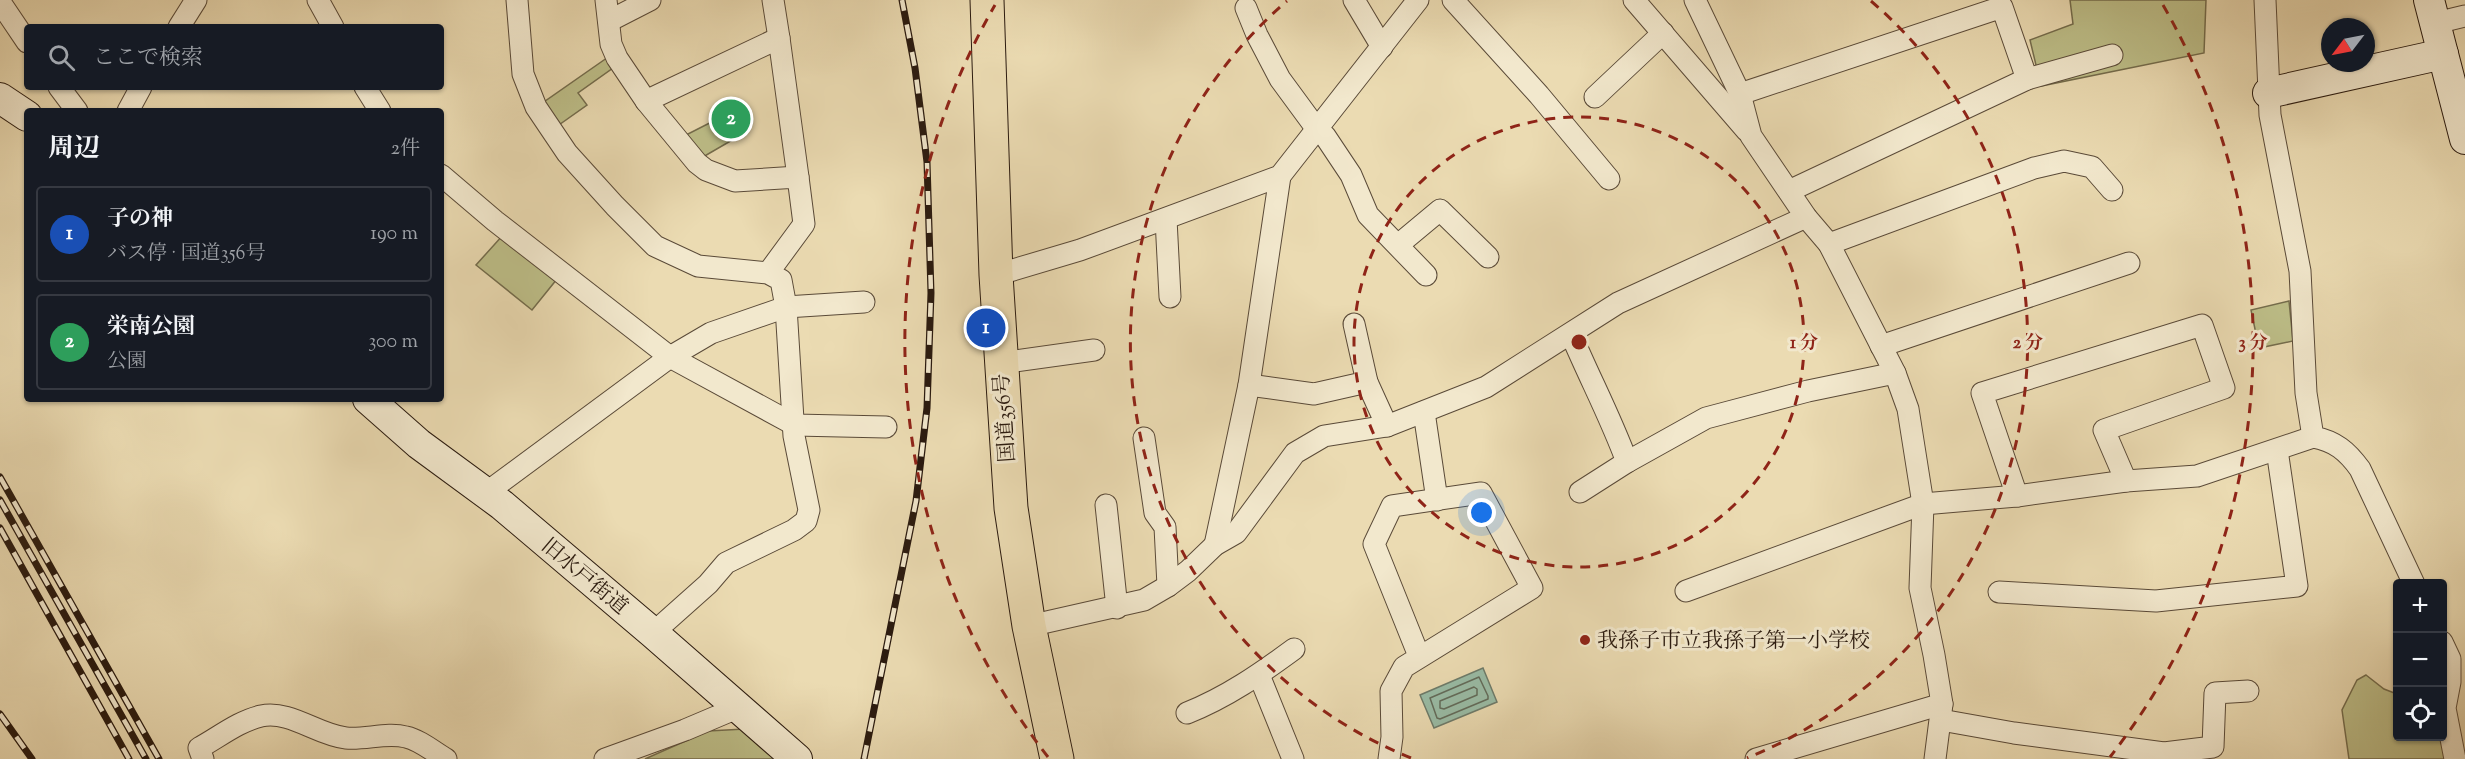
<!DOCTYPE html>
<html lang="ja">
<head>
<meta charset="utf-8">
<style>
  :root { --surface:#171b24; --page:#20242c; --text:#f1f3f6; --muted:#9ea1a6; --line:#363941; --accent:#db2777 }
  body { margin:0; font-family:"Sorts Mill Goudy","Noto Serif JP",serif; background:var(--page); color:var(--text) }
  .controls { position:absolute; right:18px; bottom:18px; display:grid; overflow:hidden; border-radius:6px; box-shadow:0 2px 4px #0004 }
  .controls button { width:54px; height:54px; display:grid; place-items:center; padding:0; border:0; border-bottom:2px solid var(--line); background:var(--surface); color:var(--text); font:30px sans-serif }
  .compass { position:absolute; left:2321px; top:18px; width:54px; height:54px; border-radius:50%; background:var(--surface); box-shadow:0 2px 4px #0004; rotate:238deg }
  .you { position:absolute; left:1482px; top:513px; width:21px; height:21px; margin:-15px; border:4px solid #fff; border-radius:50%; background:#1a73e8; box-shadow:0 0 0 9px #1a73e833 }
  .badge { display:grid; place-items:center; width:39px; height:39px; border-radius:50%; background:var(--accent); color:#fff; font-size:20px; font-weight:700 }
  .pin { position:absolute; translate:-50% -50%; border:3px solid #fff; box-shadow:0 2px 6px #0006 }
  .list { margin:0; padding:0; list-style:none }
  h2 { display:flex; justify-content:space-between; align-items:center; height:78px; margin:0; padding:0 24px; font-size:26px }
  h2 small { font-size:20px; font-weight:400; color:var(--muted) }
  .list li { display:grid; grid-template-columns:39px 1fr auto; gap:18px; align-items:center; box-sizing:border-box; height:96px; margin:0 12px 12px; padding:0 12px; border:2px solid var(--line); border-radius:6px }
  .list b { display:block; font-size:22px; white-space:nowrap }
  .list p { margin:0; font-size:20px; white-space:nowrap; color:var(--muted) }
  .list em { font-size:20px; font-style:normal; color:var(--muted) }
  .icon { flex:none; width:33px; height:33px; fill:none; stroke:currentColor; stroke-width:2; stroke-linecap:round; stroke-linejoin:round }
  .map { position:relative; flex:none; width:2465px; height:759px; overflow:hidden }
  .search { position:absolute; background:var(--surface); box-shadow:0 2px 4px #0004; left:24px; top:24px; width:420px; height:66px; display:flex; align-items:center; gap:15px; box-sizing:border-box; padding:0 21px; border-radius:6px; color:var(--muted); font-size:22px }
  .panel { position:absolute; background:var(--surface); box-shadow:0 2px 4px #0004; left:24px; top:108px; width:420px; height:294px; border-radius:6px }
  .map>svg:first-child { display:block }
  .green { fill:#bdbe88; stroke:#746c4c; stroke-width:1.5 }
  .water { fill:#99bca6; stroke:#6d7b6a; stroke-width:1.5 }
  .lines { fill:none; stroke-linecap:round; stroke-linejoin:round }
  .shore { stroke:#626b5a; stroke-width:1.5 }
  .street-casing { stroke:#5a4a38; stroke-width:23 }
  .secondary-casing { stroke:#2a1a0f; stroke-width:32 }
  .highway-casing { stroke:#2a1a0f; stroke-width:35 }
  .street { stroke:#f2e8cd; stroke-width:21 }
  .secondary { stroke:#f2e8cd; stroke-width:30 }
  .highway { stroke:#ebdbb2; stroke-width:33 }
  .rail-casing { stroke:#2a1a0f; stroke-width:7 }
  .rail { stroke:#f2e8cd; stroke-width:4.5; stroke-dasharray:14; stroke-linecap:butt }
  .ring { fill:none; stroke:#8f2418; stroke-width:3; stroke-dasharray:10 8 }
  .poi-dot { fill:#8f2418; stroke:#f2e8cd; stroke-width:2 }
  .labels { text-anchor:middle; stroke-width:6; stroke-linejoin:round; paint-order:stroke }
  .street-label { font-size:21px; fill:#2a1a0f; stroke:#f2e8cd }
  .poi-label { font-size:21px; fill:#2a1a0f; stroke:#f2e8cd; text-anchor:start }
  .centre { fill:#8f2418; stroke:#f2e8cd; stroke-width:3 }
  .ring-label { font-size:18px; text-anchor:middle; font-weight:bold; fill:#8f2418; stroke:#f2e8cd; stroke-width:6; stroke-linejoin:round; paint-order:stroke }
</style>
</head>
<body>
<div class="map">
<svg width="2465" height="759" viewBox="0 0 2465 759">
  <rect width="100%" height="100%" fill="#ebdbb2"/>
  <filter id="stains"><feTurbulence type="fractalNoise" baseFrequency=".00333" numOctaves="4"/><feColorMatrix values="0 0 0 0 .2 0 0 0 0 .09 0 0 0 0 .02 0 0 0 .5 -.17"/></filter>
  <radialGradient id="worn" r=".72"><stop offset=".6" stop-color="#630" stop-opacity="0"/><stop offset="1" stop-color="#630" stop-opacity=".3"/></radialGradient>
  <g class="green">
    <path d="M2070,0H2206L2204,53L2041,86L2030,40L2073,24Z"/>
    <path d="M614,53L620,63L578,93L587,105L556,127L541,104Z"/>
    <path d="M743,106L746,132L703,157L684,136Z"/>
    <path d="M503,235L557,279L532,310L476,265Z"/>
    <path d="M2289,301L2293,341L2259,348L2251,310Z"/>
    <path d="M2366,675L2384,689L2397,694L2398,736H2442L2449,759H2349L2342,710L2357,680Z"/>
    <path d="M745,729L784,759H645L708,731Z"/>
  </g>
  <path class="water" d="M1483,668L1497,702L1434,728L1420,695Z"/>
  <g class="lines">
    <g class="shore">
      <path d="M1479,677L1488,696V699L1440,719L1437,718L1430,698Z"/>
      <path d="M1474,687L1477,689V695L1444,709L1440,708V701Z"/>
    </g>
    <g class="street-casing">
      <g id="street">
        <path d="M318,0L333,27"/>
        <path d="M517,0L523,74L536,107L567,153L615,206L655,246L698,266L768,273L781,280L786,307L794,436L809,510L806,521L794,530L726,563L708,584L653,633"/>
        <path d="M606,0L611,44L617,58L646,101L697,163L706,170L735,181L798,177L804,224L768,273"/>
        <path d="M773,0L779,38"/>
        <path d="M1354,0L1382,47"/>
        <path d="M1453,0L1539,95L1609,179"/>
        <path d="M1634,0L1747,131"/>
        <path d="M1695,0L1740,94L1751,136L1806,217L1829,244L1895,373L1908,409L1923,504L1920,588L1934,655L1942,704L1935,759"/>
        <path d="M2265,0L2270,115L2300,271L2306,393L2313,437C2335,441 2347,451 2360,469L2414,584"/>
        <path d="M0,2L27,42"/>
        <path d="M1246,8L1257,35L1280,79L1316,128L1325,136L1351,175L1368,215L1426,275"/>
        <path d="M609,21L650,0"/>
        <path d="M2436,23L2465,16"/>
        <path d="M179,27L196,0"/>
        <path d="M59,87L77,111"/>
        <path d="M365,87L380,111"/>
        <path d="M1740,94L2002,7L2027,79"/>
        <path d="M1595,97L1663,33"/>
        <path d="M646,101L779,38L798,177"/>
        <path d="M128,111L141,87"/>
        <path d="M441,175L495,221L670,357L795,425L886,427"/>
        <path d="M1789,191L2027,79L2112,55"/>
        <path d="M1166,219L1170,297"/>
        <path d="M1829,244L2034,168L2064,161L2092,167L2112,190"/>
        <path d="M1398,245L1440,210L1488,257"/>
        <path d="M996,275L1080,250L1280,176L1418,0"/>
        <path d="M1354,324L1367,382L1387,426"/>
        <path d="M1571,334C1589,377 1611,418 1627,462"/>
        <path d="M1881,346L2129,263"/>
        <path d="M1001,363L1094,350"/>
        <path d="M1249,385L1314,394L1367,382"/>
        <path d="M1424,412L1437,500"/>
        <path d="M1144,438L1155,513L1165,527L1168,586"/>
        <path d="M1580,492L1627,462L1706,418L1808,391L1895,373"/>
        <path d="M486,493L670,357L711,333L786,307L864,302"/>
        <path d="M2017,496L1982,393L2202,325L2224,388L2104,430L2126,481"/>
        <path d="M1106,505L1117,608"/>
        <path d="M1215,545L1249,385L1280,176"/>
        <path d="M1686,591L1923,504L2017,496L2126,481L2197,476L2313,437"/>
        <path d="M1999,592L2156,601L2297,586L2277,450"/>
        <path d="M1029,626L1144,600L1168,586L1188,571L1215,545L1236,533L1295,453L1324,436L1387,426L1486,387L1618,303L1806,217"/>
        <path d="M2442,642L2450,659V682L2445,708L2455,759"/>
        <path d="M1259,675L1293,759"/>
        <path d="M1187,713C1227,697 1260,674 1294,649"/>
        <path d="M1941,720L2014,733L2164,753L2213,747L2215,693L2248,691"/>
        <path d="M203,759L199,748C219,737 239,721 261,716C291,710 317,735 346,738C365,740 387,732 406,737C420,740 434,752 446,759"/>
        <path d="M605,759L685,730L737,708"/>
        <path d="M1389,759L1392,737L1391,691L1404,667L1532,588L1481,493L1392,506L1374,544L1419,656"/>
        <path d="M1756,759L1942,704"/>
      </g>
    </g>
    <g class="secondary-casing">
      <g id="secondary">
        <path d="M2429,0L2465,139"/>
        <path d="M2268,93L2443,54"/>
        <path d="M0,98L27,116"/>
        <path d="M368,399L419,444L502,505L653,633L797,759"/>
      </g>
    </g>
    <g class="highway-casing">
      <path id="highway" d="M987,0L996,275L1011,508L1029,626L1057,759"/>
    </g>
    <use href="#street" class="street"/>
    <use href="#secondary" class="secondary"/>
    <use href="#highway" class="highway"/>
    <g class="rail-casing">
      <g id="rail">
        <path d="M0,477L159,759"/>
        <path d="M0,500L146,759"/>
        <path d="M0,528L129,759"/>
        <path d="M0,714L32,759"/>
        <path d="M864,759L916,501L927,408L931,293L927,162L915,68L902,0"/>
      </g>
    </g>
    <use href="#rail" class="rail"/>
  </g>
  <g class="ring">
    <circle cx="1579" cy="342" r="225"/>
    <path d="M1411 758A449 449 0 0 1 1287 1M1871 1A449 449 0 0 1 1747 758"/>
    <path d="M1048 757A674 674 0 0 1 995 5M2163 5A674 674 0 0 1 2110 757"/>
  </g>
  <circle class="poi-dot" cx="1585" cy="640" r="6"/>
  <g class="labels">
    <g class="street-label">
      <text transform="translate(1004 418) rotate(-94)" y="7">国道356号</text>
      <text transform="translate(585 576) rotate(40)" y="7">旧水戸街道</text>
    </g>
    <g class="poi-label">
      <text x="1597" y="647">我孫子市立我孫子第一小学校</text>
    </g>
  </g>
  <circle cx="1579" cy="342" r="9" class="centre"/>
  <g class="ring-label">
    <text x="1804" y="348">1 分</text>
    <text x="2028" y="348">2 分</text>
    <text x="2253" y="348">3 分</text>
  </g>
  <rect width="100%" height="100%" filter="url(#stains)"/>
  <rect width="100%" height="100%" fill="url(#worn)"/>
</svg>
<div class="controls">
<button>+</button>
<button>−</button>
<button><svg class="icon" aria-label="locate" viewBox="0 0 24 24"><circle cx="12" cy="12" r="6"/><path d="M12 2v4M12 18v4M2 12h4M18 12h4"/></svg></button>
</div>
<svg class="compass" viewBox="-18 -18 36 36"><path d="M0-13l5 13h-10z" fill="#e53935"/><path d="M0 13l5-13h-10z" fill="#9ea1a6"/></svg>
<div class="you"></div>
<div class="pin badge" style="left:986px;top:328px;background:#1a4fb4">1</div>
<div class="pin badge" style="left:731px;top:119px;background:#2e9e5b">2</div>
<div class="search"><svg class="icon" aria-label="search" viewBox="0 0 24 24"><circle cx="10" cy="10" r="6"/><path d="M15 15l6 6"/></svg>ここで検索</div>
<section class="panel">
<h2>周辺<small>2件</small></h2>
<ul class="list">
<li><span class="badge" style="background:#1a4fb4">1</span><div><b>子の神</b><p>バス停 · 国道356号</p></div><em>190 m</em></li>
<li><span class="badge" style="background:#2e9e5b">2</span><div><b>栄南公園</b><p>公園</p></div><em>300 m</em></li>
</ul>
</section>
</div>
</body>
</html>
